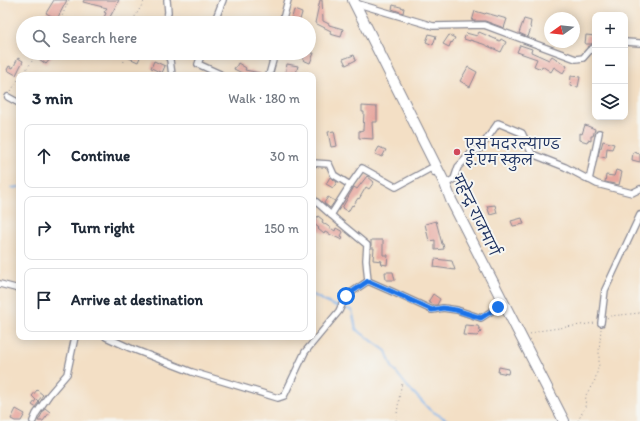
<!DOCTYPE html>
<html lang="en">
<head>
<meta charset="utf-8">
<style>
  :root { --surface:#fff; --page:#f6f6f7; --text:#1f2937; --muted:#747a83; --line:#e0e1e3 }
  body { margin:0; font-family:Itim,"Playpen Sans Deva",sans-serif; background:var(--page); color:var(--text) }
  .controls { position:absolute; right:12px; top:12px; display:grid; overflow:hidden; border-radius:8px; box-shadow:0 2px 10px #0003 }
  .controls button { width:36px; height:36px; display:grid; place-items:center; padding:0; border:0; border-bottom:1px solid var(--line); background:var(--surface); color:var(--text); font:20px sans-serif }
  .compass { position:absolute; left:544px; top:12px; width:36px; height:36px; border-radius:50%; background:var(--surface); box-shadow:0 2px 10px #0003; rotate:255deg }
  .stop { position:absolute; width:12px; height:12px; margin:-9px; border:3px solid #1a73e8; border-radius:50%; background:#fff }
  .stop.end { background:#1a73e8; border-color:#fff; box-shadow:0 1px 4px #0008 }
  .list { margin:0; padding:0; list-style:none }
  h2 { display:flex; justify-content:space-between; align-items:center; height:52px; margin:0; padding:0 16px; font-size:17px }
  h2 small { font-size:13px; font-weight:400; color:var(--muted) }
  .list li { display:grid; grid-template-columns:26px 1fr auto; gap:12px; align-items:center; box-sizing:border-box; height:64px; margin:0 8px 8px; padding:0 8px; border:1px solid var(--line); border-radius:8px }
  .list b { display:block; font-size:15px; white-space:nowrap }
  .list em { font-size:13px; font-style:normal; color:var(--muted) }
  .icon { flex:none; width:22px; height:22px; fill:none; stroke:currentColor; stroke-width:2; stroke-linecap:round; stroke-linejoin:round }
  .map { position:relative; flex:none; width:640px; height:421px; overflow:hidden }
  .search { position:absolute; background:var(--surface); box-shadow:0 2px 10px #0003; left:16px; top:16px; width:300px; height:44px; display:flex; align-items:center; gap:10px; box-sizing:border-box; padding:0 14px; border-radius:22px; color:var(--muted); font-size:15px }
  .panel { position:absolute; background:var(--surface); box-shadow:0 2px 10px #0003; left:16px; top:72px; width:300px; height:268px; border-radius:8px }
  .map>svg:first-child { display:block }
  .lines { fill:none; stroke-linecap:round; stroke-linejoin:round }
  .stream { stroke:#7db1ea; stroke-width:2 }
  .building { fill:#e7a79f }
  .street-casing { stroke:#878792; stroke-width:8 }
  .highway-casing { stroke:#878792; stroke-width:12 }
  .path { stroke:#878792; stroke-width:1; stroke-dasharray:1 3; stroke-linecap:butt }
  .street { stroke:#fff; stroke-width:5.5 }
  .highway { stroke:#fff; stroke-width:10 }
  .route { stroke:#1a73e8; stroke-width:5 }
  .poi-dot { fill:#d1495b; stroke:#f6f6f2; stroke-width:1.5 }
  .labels { text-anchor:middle; stroke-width:4; stroke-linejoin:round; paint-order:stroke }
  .poi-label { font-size:14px; fill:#1b2f5e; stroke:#f6f6f2; text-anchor:start }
  .street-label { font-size:14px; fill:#1b2f5e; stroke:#f6f6f2 }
</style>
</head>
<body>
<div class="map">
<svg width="640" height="421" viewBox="0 0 640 421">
  <rect width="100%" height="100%" fill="#f6f6f2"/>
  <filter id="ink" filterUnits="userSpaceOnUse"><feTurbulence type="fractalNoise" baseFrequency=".025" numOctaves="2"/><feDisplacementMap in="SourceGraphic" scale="8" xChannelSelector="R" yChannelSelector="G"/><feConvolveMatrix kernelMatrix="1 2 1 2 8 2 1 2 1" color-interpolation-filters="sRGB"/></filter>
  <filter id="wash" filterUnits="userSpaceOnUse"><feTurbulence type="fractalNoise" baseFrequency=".012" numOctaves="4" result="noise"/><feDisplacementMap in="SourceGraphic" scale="16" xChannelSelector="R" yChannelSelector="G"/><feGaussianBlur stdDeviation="0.9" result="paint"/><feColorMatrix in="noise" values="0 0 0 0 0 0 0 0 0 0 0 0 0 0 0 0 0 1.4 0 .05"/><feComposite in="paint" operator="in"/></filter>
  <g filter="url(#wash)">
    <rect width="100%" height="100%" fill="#f3dfc5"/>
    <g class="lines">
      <g class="stream">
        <path d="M11,188L19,187"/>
        <path d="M313,295L332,305L352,310L356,329L368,338L386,351L392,367L407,386L430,410L449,421"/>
      </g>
    </g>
    <g id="blocks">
      <g class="building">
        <path d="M54,0H67L57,19L46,13Z"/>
        <path d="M84,0H119L110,17L112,18L110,23H104L102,22L106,13L104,12L107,8L83,2Z"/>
        <path d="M320,0H322L323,21L329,24V25L343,29L341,37L330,34L331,31L315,23Z"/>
        <path d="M393,5L404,8L403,13L392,9Z"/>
        <path d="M294,10L302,13L299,23L291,21Z"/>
        <path d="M475,11L485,14L486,13L507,19L504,28L485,21H472Z"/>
        <path d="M524,19L531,21L530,27L531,28L528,37L519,33Z"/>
        <path d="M479,32L500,41L501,39L506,42L501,52L483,44L470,40V41L464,39L466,33L477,36Z"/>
        <path d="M429,34L436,36L433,45L426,42Z"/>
        <path d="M449,35L455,38L452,43L451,42L449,47L443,44Z"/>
        <path d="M586,35L595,36V43L591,44H585Z"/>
        <path d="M520,45L532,49L531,52L549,60L552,56L567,66L563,73L554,67L551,72L542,66L541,69L534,66L537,59L517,52Z"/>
        <path d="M44,53H55L46,64L39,59Z"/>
        <path d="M131,53H136L141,55L138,62L129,58Z"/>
        <path d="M304,53H314L310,63L303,60Z"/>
        <path d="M354,55L356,60L346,65L343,59Z"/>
        <path d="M18,58L23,61L16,75L7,70L9,66L13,68Z"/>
        <path d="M154,61L165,66L162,73L151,68Z"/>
        <path d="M238,63L246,68L245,70L260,73V75H246L234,69L235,67H236Z"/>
        <path d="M287,64L298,66L296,73L291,72L290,75H285Z"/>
        <path d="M468,67L477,72L470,87L460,81Z"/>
        <path d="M571,76L580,77L578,87L570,86Z"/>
        <path d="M362,106L377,107V122H372L373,139L359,138V131L363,130L364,112H362Z"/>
        <path d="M585,125L595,129L593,136H591V141L588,140L587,142L580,140V133L582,134Z"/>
        <path d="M334,131L337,146L331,147L328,132Z"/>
        <path d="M603,141L614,144L612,149L607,148L606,158L598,156L600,148H601Z"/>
        <path d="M379,147L386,150L382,157L375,154Z"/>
        <path d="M633,152L640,154V162L632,160Z"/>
        <path d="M616,170L622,172L619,185L605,182L606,175L614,176Z"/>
        <path d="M367,176L374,182L369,189L366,187L359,199L358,198L353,206L352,205L348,212L342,208L354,187L357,189Z"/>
        <path d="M330,177L337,182L333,188L326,184Z"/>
        <path d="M328,197L335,201L330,208L324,203Z"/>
        <path d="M495,205L497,213L490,215L487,206Z"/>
        <path d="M318,216L323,220L322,222L335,231L336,228L343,232L341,236L343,237L342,240L325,232L324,234L318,229L319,228L313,223Z"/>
        <path d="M522,218L524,224L513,226L511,221Z"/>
        <path d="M436,221L442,244H443L444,249L435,250V240L429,241L425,224Z"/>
        <path d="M371,240H383V255H388L387,265L381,264L382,261L373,260L374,248H371Z"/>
        <path d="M435,259L452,261L455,270L434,267Z"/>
        <path d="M385,272H393L395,280H386Z"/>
        <path d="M433,294L440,299L437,305H434L428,302Z"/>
        <path d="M465,325L478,326L481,332L477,336L463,335Z"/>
        <path d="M499,367L509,369L508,374L498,372Z"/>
        <path d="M37,390L43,395L38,401L37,400L39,402L35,407L32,405L36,400L32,396Z"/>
        <path d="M45,408L50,412L43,421H38Z"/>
        <path d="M16,409L25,414L21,421H15L11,419Z"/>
      </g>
    </g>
  </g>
  <g filter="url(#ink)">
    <use href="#blocks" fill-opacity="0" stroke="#878792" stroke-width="1"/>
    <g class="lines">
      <g class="street-casing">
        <g id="street">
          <path d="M355,3L433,26L484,25L576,59L583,58L590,50L595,47"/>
          <path d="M166,23L168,12L167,0"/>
          <path d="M214,23L223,0"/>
          <path d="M282,23L288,0"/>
          <path d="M625,42L640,43"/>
          <path d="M166,53L170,60L172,75"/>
          <path d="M202,53L198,64L220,74V75"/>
          <path d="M269,75L275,53"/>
          <path d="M8,97L19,103"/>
          <path d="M313,163L329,164L334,175L350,185L362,168L396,187L431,168L434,172"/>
          <path d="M589,180L599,133"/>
          <path d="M445,184L454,179L458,167L474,150H479L498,123L522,133L532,154L565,167L597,184L632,193L640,189"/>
          <path d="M313,199L338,221L367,245L366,260L368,281L393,292L432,310L443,308L457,310L481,318L498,307L502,299"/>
          <path d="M331,215L350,185"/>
          <path d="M0,284L19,289"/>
          <path d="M601,323L605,290L640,215"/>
          <path d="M106,337L130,348L192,372L278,398L284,396L305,352L339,311L346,296L368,281"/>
          <path d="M33,421L36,414L49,395L67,374L75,337"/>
        </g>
      </g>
      <g class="highway-casing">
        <path id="highway" d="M353,0L445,184L451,200L564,421"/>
      </g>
      <g class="path">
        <path d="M59,23L69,0"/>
        <path d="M130,23L133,20L145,0"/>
        <path d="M123,53L124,63"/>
        <path d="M22,75L38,53"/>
        <path d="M11,91L19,78"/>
        <path d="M607,318L610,316L640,313"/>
        <path d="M530,334L538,331L595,323"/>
        <path d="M396,421L400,392L402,383"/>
        <path d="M578,421L585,407L586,395L595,380L599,365V351L601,329"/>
      </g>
      <use href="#street" class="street"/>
      <use href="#highway" class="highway"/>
    </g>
  </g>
  <g class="lines" filter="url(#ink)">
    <path class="route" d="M346,296L368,281L393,292L432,310L443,308L456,310L481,318L498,307"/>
  </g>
  <circle class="poi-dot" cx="457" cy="152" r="4"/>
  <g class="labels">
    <g class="poi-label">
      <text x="465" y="149">एस मदरल्याण्ड<tspan x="465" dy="16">ई.एम स्कुल</tspan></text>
    </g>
    <g class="street-label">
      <text transform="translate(476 215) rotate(64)" y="5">महेन्द्र राजमार्ग</text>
    </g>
  </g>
</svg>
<div class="controls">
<button>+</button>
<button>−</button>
<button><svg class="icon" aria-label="layers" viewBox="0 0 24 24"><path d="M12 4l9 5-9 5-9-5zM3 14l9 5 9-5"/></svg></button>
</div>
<svg class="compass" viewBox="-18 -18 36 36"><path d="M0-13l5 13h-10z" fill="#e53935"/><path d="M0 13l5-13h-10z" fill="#747a83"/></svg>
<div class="stop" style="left:346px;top:296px"></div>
<div class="stop end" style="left:498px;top:307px"></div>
<div class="search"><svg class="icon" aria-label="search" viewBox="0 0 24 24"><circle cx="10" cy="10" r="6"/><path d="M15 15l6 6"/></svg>Search here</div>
<section class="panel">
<h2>3 min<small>Walk · 180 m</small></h2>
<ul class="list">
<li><svg class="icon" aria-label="ahead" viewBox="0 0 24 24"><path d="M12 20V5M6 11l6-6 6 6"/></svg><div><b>Continue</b></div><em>30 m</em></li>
<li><svg class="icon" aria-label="right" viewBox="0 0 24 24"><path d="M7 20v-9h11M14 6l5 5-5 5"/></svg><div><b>Turn right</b></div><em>150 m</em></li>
<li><svg class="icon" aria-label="arrive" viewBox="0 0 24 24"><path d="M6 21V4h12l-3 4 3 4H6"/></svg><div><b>Arrive at destination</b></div></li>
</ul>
</section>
</div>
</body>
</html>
